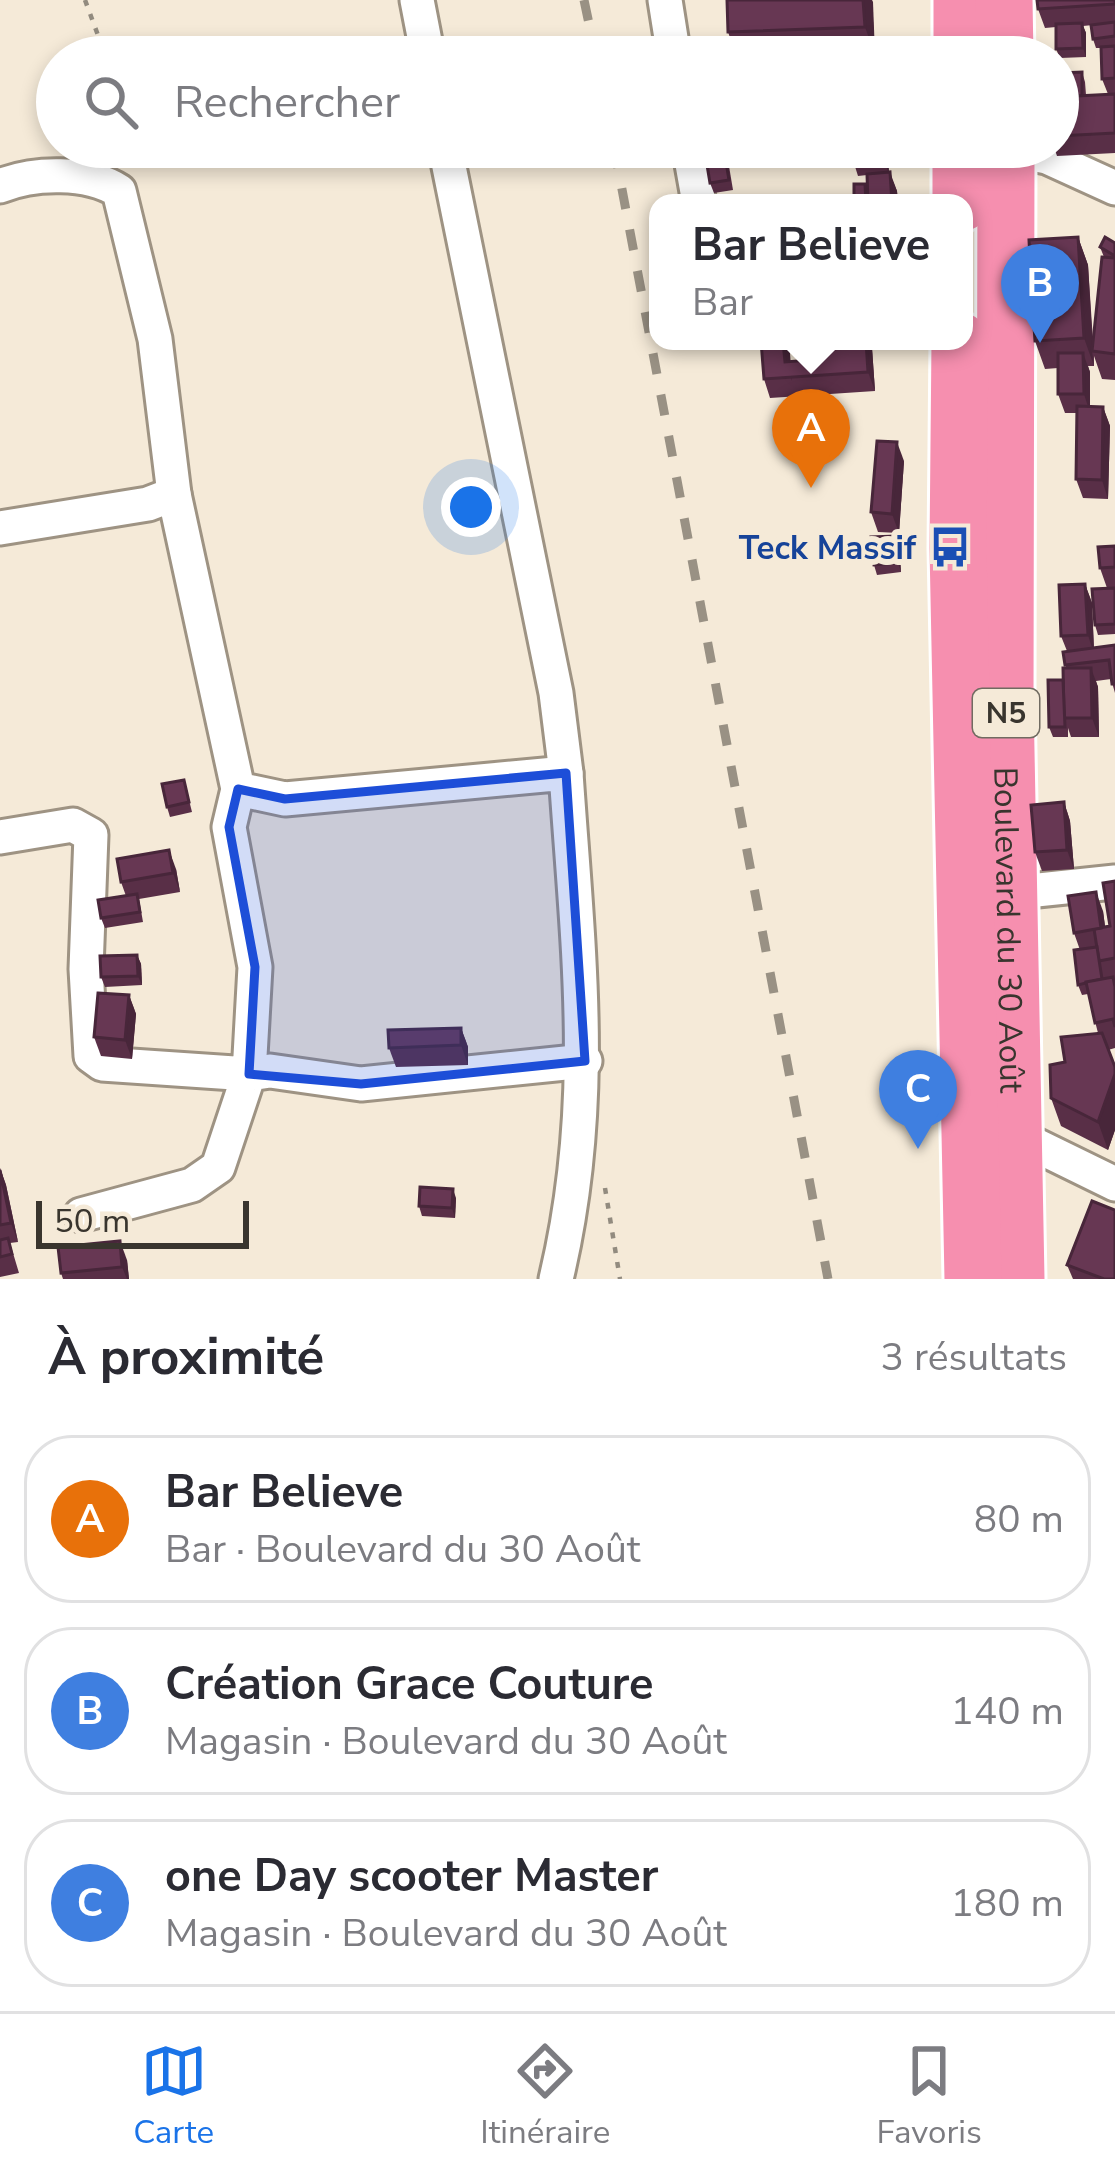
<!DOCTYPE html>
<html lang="fr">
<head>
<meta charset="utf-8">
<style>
  :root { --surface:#fff; --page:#f2f2f3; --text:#2b2b33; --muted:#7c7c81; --line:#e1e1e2; --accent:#1a73e8 }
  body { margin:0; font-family:"Nunito Sans",sans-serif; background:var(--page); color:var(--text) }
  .scale { position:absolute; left:36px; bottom:30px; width:213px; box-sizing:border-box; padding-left:12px; border:6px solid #39352e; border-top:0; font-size:33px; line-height:42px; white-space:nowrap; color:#39352e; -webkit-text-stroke:9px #f5ead8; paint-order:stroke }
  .you { position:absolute; left:471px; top:507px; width:42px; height:42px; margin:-30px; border:9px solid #fff; border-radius:50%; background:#1a73e8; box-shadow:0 0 0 18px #1a73e833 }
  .badge { display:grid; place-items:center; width:78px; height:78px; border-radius:50%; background:var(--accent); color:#fff; font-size:39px; font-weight:700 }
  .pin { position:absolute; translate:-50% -99px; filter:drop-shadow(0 3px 6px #0008) }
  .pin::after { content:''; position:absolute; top:63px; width:42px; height:36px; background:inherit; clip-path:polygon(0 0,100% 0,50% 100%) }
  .popup { position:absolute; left:649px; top:194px; width:324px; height:156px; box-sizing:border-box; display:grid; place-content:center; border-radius:24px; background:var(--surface); filter:drop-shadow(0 3px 9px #0005); font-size:39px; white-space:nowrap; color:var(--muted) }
  .popup b { font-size:45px; color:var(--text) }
  .popup::after { content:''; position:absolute; left:50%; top:100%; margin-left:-24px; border:24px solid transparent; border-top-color:var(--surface) }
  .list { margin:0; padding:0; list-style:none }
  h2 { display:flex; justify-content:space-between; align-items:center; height:156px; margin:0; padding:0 48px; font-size:51px }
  h2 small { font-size:39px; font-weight:400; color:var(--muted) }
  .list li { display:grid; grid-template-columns:78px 1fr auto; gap:36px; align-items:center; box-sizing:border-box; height:168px; margin:0 24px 24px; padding:0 24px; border:3px solid var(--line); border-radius:48px }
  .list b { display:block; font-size:45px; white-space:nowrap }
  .list p { margin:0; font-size:39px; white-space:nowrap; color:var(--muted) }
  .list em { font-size:39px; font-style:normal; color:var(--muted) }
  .icon { flex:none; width:66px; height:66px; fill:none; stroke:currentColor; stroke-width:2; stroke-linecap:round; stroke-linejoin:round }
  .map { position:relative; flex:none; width:1115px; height:1279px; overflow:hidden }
  .search { position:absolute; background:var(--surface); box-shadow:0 6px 18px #0003; left:36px; right:36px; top:36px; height:132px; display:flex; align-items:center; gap:30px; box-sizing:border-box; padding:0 42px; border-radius:66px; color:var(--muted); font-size:45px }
  .sheet { height:732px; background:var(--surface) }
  nav { display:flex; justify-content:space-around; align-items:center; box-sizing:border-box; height:168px; border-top:3px solid var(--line); background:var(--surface); font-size:33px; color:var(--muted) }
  nav a { display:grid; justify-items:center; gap:6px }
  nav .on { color:var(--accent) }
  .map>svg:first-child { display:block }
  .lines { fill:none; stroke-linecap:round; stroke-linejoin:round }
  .minor-casing { stroke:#9e9383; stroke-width:39 }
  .trunk-casing { stroke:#fff; stroke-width:63 }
  .path { stroke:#928b7f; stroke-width:4.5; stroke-dasharray:6 9; stroke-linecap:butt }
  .minor { stroke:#fff; stroke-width:33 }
  .trunk { stroke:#f68faf; stroke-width:57 }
  .rail { stroke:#999184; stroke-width:9; stroke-dasharray:21 21; stroke-linecap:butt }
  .wall { fill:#592f47 }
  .shaded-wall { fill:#48263a }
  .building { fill:#673753; stroke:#48263a; stroke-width:3 }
  .marked { fill:#1d4ed8; fill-opacity:0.2; stroke:#1d4ed8; stroke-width:9; stroke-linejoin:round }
  .labels { text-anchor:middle; stroke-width:12; stroke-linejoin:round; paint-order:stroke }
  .shield { fill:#f5ead8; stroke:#716b61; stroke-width:3 }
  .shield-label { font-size:30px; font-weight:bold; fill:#39352e }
  .transit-label { font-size:33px; font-weight:bold; fill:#164399; stroke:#f5ead8; text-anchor:end }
  .street-label { font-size:33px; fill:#39352e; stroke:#f5ead8 }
</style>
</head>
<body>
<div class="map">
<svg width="1115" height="1279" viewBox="0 0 1115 1279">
  <rect width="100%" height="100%" fill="#f5ead8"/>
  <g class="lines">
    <g class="minor-casing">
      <g id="minor">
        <path d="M417,0L428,57"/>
        <path d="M665,0L674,57"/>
        <path d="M445,147L556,693L566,773"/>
        <path d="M689,147L699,203"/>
        <path d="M1006,149L1047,157L1115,188"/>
        <path d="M0,186C34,172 88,171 119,191L155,339L174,494"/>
        <path d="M0,528L148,504L174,494L238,789L285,799L566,773C578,950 598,1104 556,1279"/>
        <path d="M0,837L73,825L91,835L86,969L91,1056L102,1064L249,1074L255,967L229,827L238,789"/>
        <path d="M1009,893L1115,882"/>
        <path d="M1013,1134L1115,1184"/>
        <path d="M81,1215L192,1185L218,1167L249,1074L270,1071L361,1084L585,1061"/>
      </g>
    </g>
    <g class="trunk-casing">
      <g id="trunk">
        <path d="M962,0V57"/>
        <path d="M1004,0L1005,57"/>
        <path id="s1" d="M1006,147L1005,698L1016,1279"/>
        <path d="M961,203V147"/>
        <path d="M960,341L958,548L973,1279"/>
      </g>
    </g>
    <g class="path">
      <path d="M85,0L106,57"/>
      <path d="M605,1188L620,1279"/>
    </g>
    <use href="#minor" class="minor"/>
    <use href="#trunk" class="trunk"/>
    <g class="rail">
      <path d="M584,0L596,57"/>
      <path d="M614,147L828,1279"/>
    </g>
  </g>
  <g class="wall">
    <path d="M727,0H872L875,55L737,57L728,32Z"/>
    <path d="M1115,0V153L1057,156L1054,147H1058V97H1061L1082,72L1085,82L1086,95L1108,94L1102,79L1101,48H1096L1093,39V25L1083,26L1086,33V57L1060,58L1056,49V27L1045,28L1038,9Z"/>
    <path d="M887,147L889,172L897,191L898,203H854L865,184L868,190L867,175L858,176L852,157Z"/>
    <path d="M728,160L733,190L714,193L710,183Z"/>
    <path d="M1078,237L1088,265L1093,341L1104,257L1100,247L1115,243V380L1102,379L1094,356V366H1088L1090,372V406L1103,407L1110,426L1108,499L1083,498L1076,479L1077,413H1065L1058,394V368L1045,369L1035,341L1038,312L1032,296Z"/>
    <path d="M730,341H758L732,346Z"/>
    <path d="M761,341H813L814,347L788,349L790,361L823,359L841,344V341H869L872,348L875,391L770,398L764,379Z"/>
    <path d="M904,461L899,533L878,532L871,512Z"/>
    <path d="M899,545L901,572L877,575L874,565Z"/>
    <path d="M1115,546V587L1107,588L1100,568Z"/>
    <path d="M1085,584L1092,603L1094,648L1115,645V693L1111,679L1096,681L1098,687L1099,737H1071L1068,728V737H1053L1049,727L1066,668L1063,652L1067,651L1061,636Z"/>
    <path d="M1115,588V634L1098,635L1095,625Z"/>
    <path d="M184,780L192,812L170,817L167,807Z"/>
    <path d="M1064,802L1070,821L1074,869L1042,871L1035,852Z"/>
    <path d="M176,869L180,892L139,899L143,922L105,928L101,918L126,896L121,882Z"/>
    <path d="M1115,881V1048L1108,1050L1115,1067V1130L1108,1150L1061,1126L1051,1098L1065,1062L1098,1033L1088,994L1082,995L1078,985L1080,950L1074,933L1103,911L1105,927L1110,926Z"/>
    <path d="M137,955L141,964L142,985L105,987L101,977Z"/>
    <path d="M129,995L136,1014L132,1059L101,1056L94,1037Z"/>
    <path d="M461,1028L468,1047V1065L396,1067L389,1048Z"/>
    <path d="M0,1168L6,1185L18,1242L10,1243L19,1273L0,1277Z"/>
    <path d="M456,1198L455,1218L422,1216L419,1206Z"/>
    <path d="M127,1260L129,1279H63L61,1273Z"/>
    <path d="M1067,1265L1115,1279H1073Z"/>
  </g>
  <g class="shaded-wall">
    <path d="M863,0H872L873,2L875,55L865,27Z"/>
    <path d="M1082,23L1086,33V57L1083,48Z"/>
    <path d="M881,147H887L889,174L882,154Z"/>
    <path d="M890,172L897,191L898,203H892Z"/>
    <path d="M1078,237L1088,265L1093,351H1092L1094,366L1084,338Z"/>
    <path d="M783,341H785L790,353L792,381L785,362Z"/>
    <path d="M866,341H869L872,348L875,391L868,372Z"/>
    <path d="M1083,353L1090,372V413L1084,394Z"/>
    <path d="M1103,407L1110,426L1108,499L1102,480Z"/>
    <path d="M897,442L904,461L899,533L892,514Z"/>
    <path d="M896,536L899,545L901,572L898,563Z"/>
    <path d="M1085,584L1092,603L1094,654L1088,635Z"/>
    <path d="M1091,668L1098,687L1099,737L1092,718Z"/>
    <path d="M1064,802L1070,821L1074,869L1067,850Z"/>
    <path d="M169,850L176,869L180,892L173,873Z"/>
    <path d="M1096,892L1103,911L1108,948L1101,929Z"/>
    <path d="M137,955L141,964L142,985L138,976Z"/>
    <path d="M129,995L136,1014L132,1059L125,1040Z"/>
    <path d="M461,1028L468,1047V1065L461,1045Z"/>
    <path d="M1115,1074V1130L1108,1150L1098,1122Z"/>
    <path d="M0,1168L6,1185L18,1242L11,1223Z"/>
    <path d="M453,1189L456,1198L455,1218L452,1208Z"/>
    <path d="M120,1241L127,1260L129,1279H127L122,1267Z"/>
  </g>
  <g class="building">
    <path d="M727,0H863L865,27L728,32Z"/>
    <path d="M1037,0H1115V4L1038,9Z"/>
    <path d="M1115,22V36L1093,39L1091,25Z"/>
    <path d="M1082,23L1083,48L1056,49V24Z"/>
    <path d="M1115,46V78L1102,79L1101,47Z"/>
    <path d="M846,54H869L870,57H846Z"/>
    <path d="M1082,72V96L1061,97L1060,73Z"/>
    <path d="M1115,94V133L1058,136V97Z"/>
    <path d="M851,147H881L882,154L852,157Z"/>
    <path d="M724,150L729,180L710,183L705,153Z"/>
    <path d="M890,172L892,203H868L867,174Z"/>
    <path d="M854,184H865L866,203H854Z"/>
    <path d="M842,198L843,203H799V201Z"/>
    <path d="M1078,237L1084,338L1035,341L1033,312L1051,311L1050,296H1032L1029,240Z"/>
    <path d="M1105,237L1115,243V256L1100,247Z"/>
    <path d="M1102,257L1115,258V354L1092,351Z"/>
    <path d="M761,341H783L785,362L823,359L822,345L841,344V341H866L868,372L764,379Z"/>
    <path d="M1058,353H1083L1084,394H1058Z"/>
    <path d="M1077,406L1103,407L1102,480L1076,479Z"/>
    <path d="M877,441L897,442L892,514L871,512Z"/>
    <path d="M896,536L898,563L874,565L871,537Z"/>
    <path d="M1115,546V567L1100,568L1098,547Z"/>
    <path d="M1085,584L1088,635L1061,636L1059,585Z"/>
    <path d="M1115,588V624L1095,625L1092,589Z"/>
    <path d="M1115,645V684H1112L1109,660L1065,665L1063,652Z"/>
    <path d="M1063,668H1091L1092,718H1064Z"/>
    <path d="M1048,680H1063L1065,727H1049Z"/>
    <path d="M184,780L189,802L167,807L162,784Z"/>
    <path d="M1064,802L1067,850L1035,852L1031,805Z"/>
    <path d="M169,850L173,873L121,882L117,859Z"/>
    <path d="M1115,881V958L1099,961L1094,929L1110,926L1103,883Z"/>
    <path d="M1096,892L1101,928L1074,933L1068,896Z"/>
    <path d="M137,894L140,912L101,918L98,900Z"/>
    <path d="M1097,947L1102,979L1078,985L1074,950Z"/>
    <path d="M137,955L138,976L101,977L100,956Z"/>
    <path d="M1113,977L1115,987V1027L1113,1019L1095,1023L1086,982Z"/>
    <path d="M98,993L129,995L125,1040L94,1037Z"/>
    <path d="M461,1028V1045L389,1048L388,1030Z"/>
    <path d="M1102,1033L1115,1067V1074L1098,1122L1051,1098L1050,1065L1065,1062L1061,1037Z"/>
    <path d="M0,1170L11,1223L0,1225Z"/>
    <path d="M420,1187L453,1189L452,1208L419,1206Z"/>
    <path d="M1092,1201L1115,1210V1279H1104L1067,1265Z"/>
    <path d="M8,1238L12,1254L0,1257V1240Z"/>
    <path d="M120,1241L122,1267L61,1273L58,1247Z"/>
  </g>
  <path class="marked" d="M566,773L585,1061L361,1084L249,1074L255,967L229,827L238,789L285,799Z"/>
  <defs>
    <g id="bus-bare" transform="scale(3.24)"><path d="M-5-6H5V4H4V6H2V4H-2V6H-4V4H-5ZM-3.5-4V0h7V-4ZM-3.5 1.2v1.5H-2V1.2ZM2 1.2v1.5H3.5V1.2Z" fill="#1a4fb4" stroke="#f5ead8" stroke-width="2.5" paint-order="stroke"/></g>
  </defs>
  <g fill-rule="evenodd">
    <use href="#bus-bare" x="950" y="547"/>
  </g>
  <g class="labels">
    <rect class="shield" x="973" y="689" width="66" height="48" rx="9"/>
    <g class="shield-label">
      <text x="1006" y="723">N5</text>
    </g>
    <g class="transit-label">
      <text x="916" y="559">Teck Massif</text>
    </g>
    <g class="street-label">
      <text dy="12" stroke="none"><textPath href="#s1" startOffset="783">Boulevard du 30 Août</textPath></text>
    </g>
  </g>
</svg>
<div class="scale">50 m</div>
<div class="you"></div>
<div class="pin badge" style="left:811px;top:488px;background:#e8710a">A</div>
<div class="popup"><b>Bar Believe</b>Bar</div>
<div class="pin badge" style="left:1040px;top:343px;background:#3f7fe0">B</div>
<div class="pin badge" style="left:918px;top:1149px;background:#3f7fe0">C</div>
<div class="search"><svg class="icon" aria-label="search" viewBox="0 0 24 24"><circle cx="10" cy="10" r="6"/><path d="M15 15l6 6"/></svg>Rechercher</div>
</div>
<section class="sheet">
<h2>À proximité<small>3 résultats</small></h2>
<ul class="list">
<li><span class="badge" style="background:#e8710a">A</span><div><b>Bar Believe</b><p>Bar · Boulevard du 30 Août</p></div><em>80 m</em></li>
<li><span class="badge" style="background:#3f7fe0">B</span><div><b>Création Grace Couture</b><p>Magasin · Boulevard du 30 Août</p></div><em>140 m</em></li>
<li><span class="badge" style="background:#3f7fe0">C</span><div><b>one Day scooter Master</b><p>Magasin · Boulevard du 30 Août</p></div><em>180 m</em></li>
</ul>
</section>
<nav>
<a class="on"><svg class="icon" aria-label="map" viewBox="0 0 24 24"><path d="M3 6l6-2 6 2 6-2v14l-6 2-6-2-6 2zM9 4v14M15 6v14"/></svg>Carte</a>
<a><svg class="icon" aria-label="directions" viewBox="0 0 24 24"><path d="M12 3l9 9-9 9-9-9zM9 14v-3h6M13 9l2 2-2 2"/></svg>Itinéraire</a>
<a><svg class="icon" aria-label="saved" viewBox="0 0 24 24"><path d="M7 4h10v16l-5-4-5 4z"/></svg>Favoris</a>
</nav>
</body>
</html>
